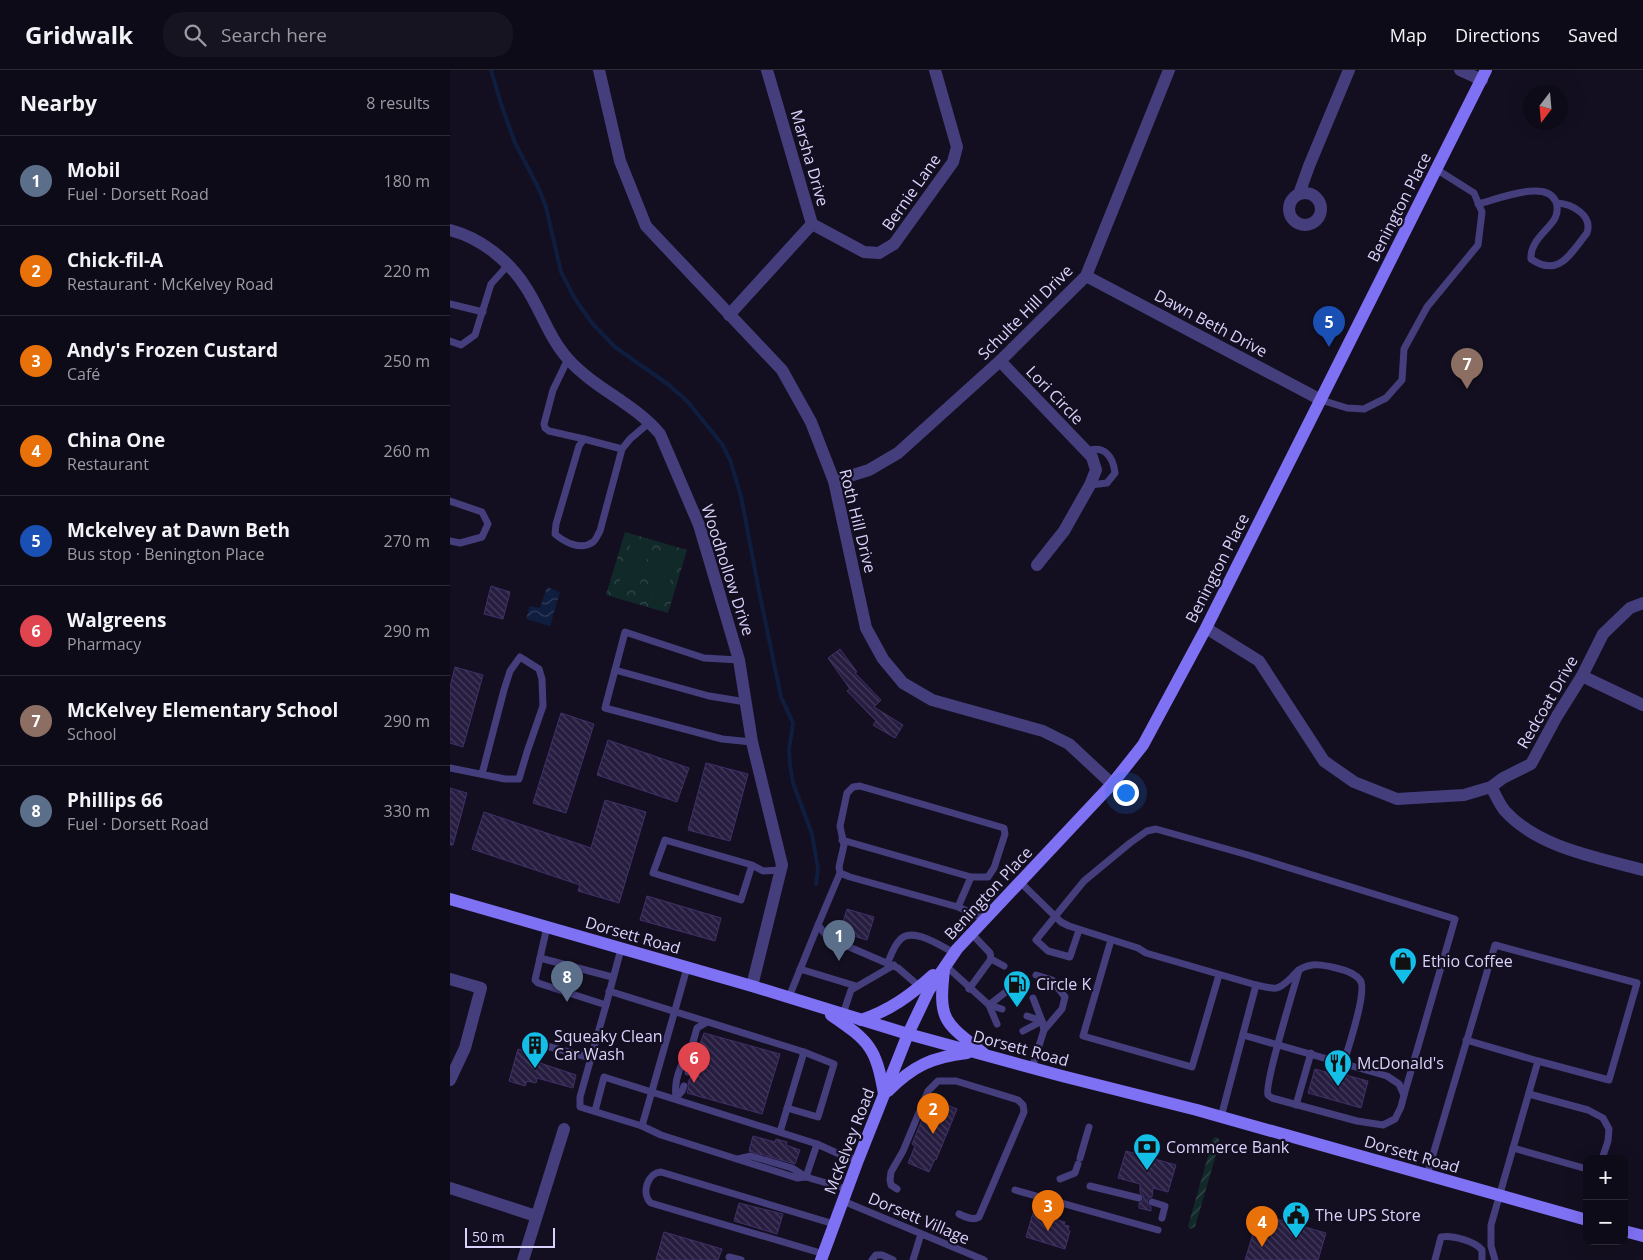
<!DOCTYPE html>
<html lang="en">
<head>
<meta charset="utf-8">
<style>
  :root { --surface:#0e0b18; --page:#171421; --text:#f1f3f6; --muted:#9b9ba2; --line:#2e2b37; --accent:#db2777 }
  body { margin:0; font-family:"Open Sans",sans-serif; background:var(--page); color:var(--text) }
  .controls { position:absolute; right:15px; bottom:15px; display:grid; overflow:hidden; border-radius:10px; box-shadow:0 5px 20px #0002 }
  .controls button { width:45px; height:45px; display:grid; place-items:center; padding:0; border:0; border-bottom:1px solid var(--line); background:var(--surface); color:var(--text); font:25px sans-serif }
  .compass { position:absolute; left:1073px; top:15px; width:45px; height:45px; border-radius:50%; background:var(--surface); box-shadow:0 5px 20px #0002; rotate:196deg }
  .scale { position:absolute; left:15px; bottom:12px; width:90px; box-sizing:border-box; padding-left:5px; border:2px solid #dad2fb; border-top:0; font-size:14px; line-height:18px; white-space:nowrap; color:#dad2fb; -webkit-text-stroke:4px #130f20; paint-order:stroke }
  .you { position:absolute; left:675px; top:722px; width:18px; height:18px; margin:-12px; border:4px solid #fff; border-radius:50%; background:#1a73e8; box-shadow:0 0 0 8px #1a73e833 }
  .badge { display:grid; place-items:center; width:32px; height:32px; border-radius:50%; background:var(--accent); color:#fff; font-size:16px; font-weight:700 }
  .pin { position:absolute; translate:-50% -41px; filter:drop-shadow(0 1px 2px #0008) }
  .pin::after { content:''; position:absolute; top:26px; width:18px; height:15px; background:inherit; clip-path:polygon(0 0,100% 0,50% 100%) }
  .list { margin:0; padding:0; list-style:none }
  h2 { display:flex; justify-content:space-between; align-items:center; height:65px; margin:0; padding:0 20px; font-size:21px }
  h2 small { font-size:16px; font-weight:400; color:var(--muted) }
  .list li { display:grid; grid-template-columns:32px 1fr auto; gap:15px; align-items:center; box-sizing:border-box; height:90px; padding:0 20px; border-top:1px solid var(--line) }
  .list b { display:block; font-size:19px; white-space:nowrap }
  .list p { margin:0; font-size:16px; white-space:nowrap; color:var(--muted) }
  .list em { font-size:16px; font-style:normal; color:var(--muted) }
  .icon { flex:none; width:28px; height:28px; fill:none; stroke:currentColor; stroke-width:2; stroke-linecap:round; stroke-linejoin:round }
  .map { position:relative; flex:none; width:1193px; height:1190px; overflow:hidden }
  header { display:flex; align-items:center; gap:30px; box-sizing:border-box; height:70px; padding:0 25px; background:var(--surface); border-bottom:1px solid var(--line) }
  header strong { font-size:24px }
  nav { display:flex; gap:28px; margin-inline-start:auto; font-size:18px }
  .search { width:350px; height:45px; background:var(--page); display:flex; align-items:center; gap:12px; box-sizing:border-box; padding:0 18px; border-radius:20px; color:var(--muted); font-size:19px }
  main { display:flex }
  aside { flex:1; background:var(--surface) }
  .map>svg:first-child { display:block }
  .park { fill:url(#park-crowns) }
  .garden { fill:url(#garden-furrows) }
  .pitch { fill:#12292a }
  .water { fill:url(#water-waves) }
  .lines { fill:none; stroke-linecap:round; stroke-linejoin:round }
  .stream { stroke:#0f1d3f; stroke-width:4 }
  .building { fill:url(#building-back-hatch); stroke:#41306a }
  .lane { stroke:#453e7c; stroke-width:7 }
  .street { stroke:#453e7c; stroke-width:12 }
  .secondary { stroke:#7f71f3; stroke-width:12 }
  .labels { text-anchor:middle; stroke-width:4.5; stroke-linejoin:round; paint-order:stroke }
  .street-label { font-size:16px; fill:#dad2fb; stroke:#130f20 }
  .poi-label { font-size:16px; fill:#dad2fb; stroke:#130f20; text-anchor:start }
</style>
</head>
<body>
<header>
<strong>Gridwalk</strong>
<div class="search"><svg class="icon" aria-label="search" viewBox="0 0 24 24"><circle cx="10" cy="10" r="6"/><path d="M15 15l6 6"/></svg>Search here</div>
<nav><a>Map</a><a>Directions</a><a>Saved</a></nav>
</header>
<main>
<aside>
<h2>Nearby<small>8 results</small></h2>
<ul class="list">
<li><span class="badge" style="background:#5c6f8a">1</span><div><b>Mobil</b><p>Fuel · Dorsett Road</p></div><em>180 m</em></li>
<li><span class="badge" style="background:#e8710a">2</span><div><b>Chick-fil-A</b><p>Restaurant · McKelvey Road</p></div><em>220 m</em></li>
<li><span class="badge" style="background:#e8710a">3</span><div><b>Andy's Frozen Custard</b><p>Café</p></div><em>250 m</em></li>
<li><span class="badge" style="background:#e8710a">4</span><div><b>China One</b><p>Restaurant</p></div><em>260 m</em></li>
<li><span class="badge" style="background:#1a4fb4">5</span><div><b>Mckelvey at Dawn Beth</b><p>Bus stop · Benington Place</p></div><em>270 m</em></li>
<li><span class="badge" style="background:#e0444e">6</span><div><b>Walgreens</b><p>Pharmacy</p></div><em>290 m</em></li>
<li><span class="badge" style="background:#8d6e63">7</span><div><b>McKelvey Elementary School</b><p>School</p></div><em>290 m</em></li>
<li><span class="badge" style="background:#5c6f8a">8</span><div><b>Phillips 66</b><p>Fuel · Dorsett Road</p></div><em>330 m</em></li>
</ul>
</aside>
<div class="map">
<svg width="1193" height="1190" viewBox="0 0 1193 1190">
  <defs>
    <pattern id="park-crowns" width="20" height="18" patternUnits="userSpaceOnUse" patternTransform="scale(1.25)"><rect width="20" height="18" fill="#12292a"/><path d="M2 6a3 3 0 1 1 6 0M12 15a3 3 0 1 1 6 0" fill="none" stroke="#34474a"/></pattern>
    <pattern id="garden-furrows" width="10" height="10" patternUnits="userSpaceOnUse" patternTransform="scale(1.25)"><rect width="10" height="10" fill="#12292a"/><path d="M-1 1l2-2M0 10L10 0M9 11l2-2" fill="none" stroke="#34474a"/></pattern>
    <pattern id="water-waves" width="16" height="10" patternUnits="userSpaceOnUse" patternTransform="scale(1.25)"><rect width="16" height="10" fill="#0f1d3f"/><path d="M0 5q4-4 8 0t8 0" fill="none" stroke="#313d5c"/></pattern>
    <pattern id="building-back-hatch" width="6" height="6" patternUnits="userSpaceOnUse" patternTransform="scale(1.25)"><rect width="6" height="6" fill="#271d40"/><path d="M-1 5l2 2M0 0l6 6M5-1l2 2" fill="none" stroke="#463d5c"/></pattern>
  </defs>
  <rect width="100%" height="100%" fill="#130f20"/>
  <path class="park" d="M175,462L237,480L218,543L156,525Z"/>
  <path class="garden" d="M765,1067L768,1068L770,1071L745,1157L740,1159L738,1156L763,1069Z"/>
  <g class="pitch">
    <path d="M181,473L200,479L188,520L169,514Z"/>
    <path d="M208,481L227,487L215,528L196,523Z"/>
  </g>
  <path class="water" d="M97,517L110,522L100,556L76,549L80,536L90,538Z"/>
  <g class="lines">
    <path class="stream" d="M41,0L51,34L65,73L88,117L96,137L111,202L125,229L142,253L165,277L219,315L238,332L272,374L280,390L291,426L309,521L331,627L343,653L339,680L340,694L343,713L362,764L368,799L366,814"/>
  </g>
  <g class="building">
    <path d="M41,516L60,522L53,549L34,544Z"/>
    <path d="M390,579L407,602L405,603L431,630L424,637L453,655L445,668L423,655L426,651L397,621L400,619L378,588Z"/>
    <path d="M5,597L33,605L13,677L0,673V617Z"/>
    <path d="M111,643L144,654L116,743L83,733Z"/>
    <path d="M158,670L239,698L227,732L147,705Z"/>
    <path d="M256,693L298,704L280,771L238,760Z"/>
    <path d="M0,718L17,723L3,775H0Z"/>
    <path d="M155,730L196,742L169,833L128,821L130,815L22,779L34,742L141,778Z"/>
    <path d="M197,826L271,848L265,871L190,850Z"/>
    <path d="M397,839L424,847L417,870L390,862Z"/>
    <path d="M254,963L330,984L312,1044L237,1023L239,1016L238,1012L243,1003L244,991Z"/>
    <path d="M68,979L83,984L81,990L126,1005L123,1018L87,1008L86,1013L77,1011L75,1016L59,1011Z"/>
    <path d="M865,999L883,1004L884,1002L918,1011L911,1038L858,1023Z"/>
    <path d="M484,1030L507,1039L486,1090L485,1089L479,1102L458,1093L465,1076L462,1074L478,1035L482,1037Z"/>
    <path d="M303,1066L325,1072L326,1069L337,1072L336,1075L350,1080L345,1094L299,1081Z"/>
    <path d="M676,1081L726,1095L718,1122L703,1118L702,1127L699,1128L697,1131L698,1135L701,1137V1141L689,1138V1133L692,1132L694,1129L693,1125L690,1123V1114L668,1108Z"/>
    <path d="M289,1133L333,1144L327,1164L284,1151Z"/>
    <path d="M583,1143L615,1152L614,1155L619,1156L618,1160L620,1161L615,1179L576,1167Z"/>
    <path d="M809,1144L876,1163L868,1190H795Z"/>
    <path d="M214,1162L272,1179L268,1190H206Z"/>
  </g>
  <g class="lines">
    <g class="lane">
      <path d="M1028,134C1046,130 1097,108 1106,132C1108,138 1107,145 1104,150C1095,163 1080,172 1081,189C1109,208 1120,184 1137,163C1143,145 1122,134 1107,133"/>
      <path d="M0,234L33,242"/>
      <path d="M0,271L11,275L25,265L41,214L58,195"/>
      <path d="M118,289L103,320L94,354L95,358L99,361L134,369"/>
      <path d="M871,330L897,338L914,339L936,328L952,310L954,279L977,237L1028,175L1032,142L1024,123L986,99"/>
      <path d="M172,379L134,369L129,376L106,454L105,464C114,472 131,481 143,472C146,470 148,464 150,461L172,379L180,369L200,352"/>
      <path d="M637,381C654,375 663,386 665,403L657,413L640,415"/>
      <path d="M0,431L32,442L38,454L32,467L10,473L0,471"/>
      <path d="M289,590L254,588L175,562L155,638L272,669L302,672"/>
      <path d="M165,600L259,626L296,632"/>
      <path d="M0,698L55,709H69L77,682L93,636L92,609L89,599L70,587L60,601L54,620L32,704"/>
      <path d="M392,770L521,807"/>
      <path d="M302,795L215,770L203,803L291,830L302,795L313,801L331,800"/>
      <path d="M390,803L368,855L375,864L383,870L448,898L470,917"/>
      <path d="M570,812L611,852L619,856L688,878L696,883L806,915L771,1047"/>
      <path d="M508,837L521,807H538L544,798L555,764L554,758L410,716L403,717L397,723L390,756L394,775L389,797L390,803L400,807L508,837L535,849"/>
      <path d="M97,857L85,910L88,913L156,935L171,879"/>
      <path d="M629,860L620,887L598,881L586,870L634,811L680,773L697,761L706,759L798,785L1005,849L954,1025"/>
      <path d="M661,870L633,966L742,997L769,905"/>
      <path d="M90,888L162,907"/>
      <path d="M541,889L554,896"/>
      <path d="M438,892C441,885 444,876 449,871C461,855 491,876 504,883"/>
      <path d="M495,895L539,935L552,939"/>
      <path d="M350,899L406,916"/>
      <path d="M586,905L602,910L615,927L612,939L594,960"/>
      <path d="M806,915C826,919 826,922 841,908C843,906 846,902 849,900C861,892 874,895 886,898C895,900 905,903 910,910C918,920 898,978 894,992"/>
      <path d="M519,919L541,889L540,883L521,863"/>
      <path d="M159,921L354,982L330,1062"/>
      <path d="M339,927L368,855"/>
      <path d="M156,935L130,1027V1037L192,1056L211,1065L347,1108L356,1107"/>
      <path d="M393,944L401,920L444,895"/>
      <path d="M577,946L592,951L594,960L582,998"/>
      <path d="M547,954L539,935L557,921"/>
      <path d="M573,961L592,951L583,928"/>
      <path d="M793,965L937,1006L949,1014L954,1025L951,1037L945,1049L933,1055L907,1051L822,1028L818,1025C814,1015 844,918 849,900"/>
      <path d="M1016,970L1088,991"/>
      <path d="M89,974L141,988"/>
      <path d="M238,1002L240,983L247,958L257,952"/>
      <path d="M1079,1024L1138,1040L1153,1048L1159,1059L1158,1071L1152,1089"/>
      <path d="M226,1028C224,1013 229,994 240,983"/>
      <path d="M226,1028L232,1021L234,1016"/>
      <path d="M846,1035L861,983"/>
      <path d="M337,1038L368,1047L384,994L354,982"/>
      <path d="M145,1041L154,1007L367,1074"/>
      <path d="M192,1056L237,898"/>
      <path d="M1063,1078L1137,1099"/>
      <path d="M630,1088L639,1057"/>
      <path d="M288,1089L301,1086L311,1089"/>
      <path d="M315,1090L342,1098L356,1107L397,1119"/>
      <path d="M977,1105L1045,875L1187,913L1159,1010L1088,991L1041,1155V1176L1045,1190"/>
      <path d="M356,1107L367,1074L389,1084L408,1090"/>
      <path d="M610,1109L625,1103L628,1094"/>
      <path d="M640,1116L689,1128"/>
      <path d="M447,1119L441,1115L440,1110L441,1102L453,1081L478,1021L488,1011H506L568,1030L573,1035L574,1042L529,1147C523,1151 515,1147 509,1144"/>
      <path d="M565,1120L708,1160"/>
      <path d="M393,1131L534,1190"/>
      <path d="M702,1132L715,1136L712,1148"/>
      <path d="M374,1184L201,1133C191,1124 197,1103 211,1102L384,1154"/>
      <path d="M279,1187L291,1190"/>
      <path d="M422,1190L426,1185H432L443,1190"/>
      <path d="M463,1190L471,1164"/>
      <path d="M985,1190L991,1167C1002,1165 1025,1171 1032,1180V1190"/>
    </g>
    <g class="street">
      <path d="M149,0L170,91L196,156L332,300L361,352L384,411L416,558L433,589L453,613L482,630L593,661L619,674L662,714"/>
      <path d="M317,0L362,154"/>
      <path d="M1010,0L1032,10"/>
      <circle cx="855" cy="139" r="16"/>
      <path d="M849,124L859,96L899,0"/>
      <path d="M362,154L414,182L429,183L444,174L503,92L507,77L485,0"/>
      <path d="M0,160C31,168 58,190 75,216C91,240 99,268 118,289C145,319 184,333 210,364L249,455L289,590L302,672L332,795L302,916"/>
      <path d="M636,206L871,330"/>
      <path d="M279,245L362,154"/>
      <path d="M550,291L642,387L646,400L640,415L614,461L587,495"/>
      <path d="M384,411L419,400L448,383L550,291L636,206L719,0"/>
      <path d="M756,558L809,591L874,691L904,712L947,729L1014,725L1041,717L1053,708L1081,694L1107,646L1132,606L1153,564L1180,538L1193,533"/>
      <path d="M1132,606L1193,635"/>
      <path d="M1041,717C1046,725 1049,734 1055,741C1089,778 1146,787 1193,800"/>
      <path d="M0,909L31,918L15,978L0,1010"/>
      <path d="M0,1118L86,1146"/>
      <path d="M73,1190L114,1059"/>
    </g>
    <g class="secondary">
      <path d="M0,829L302,916L458,964L612,1006L747,1040L1137,1150"/>
      <path d="M494,900C488,952 495,952 533,983"/>
      <path d="M381,945C419,971 426,977 434,1024"/>
      <path d="M411,950C439,941 461,925 483,905"/>
      <path d="M438,1021C463,996 482,987 517,983"/>
      <path d="M1174,1161L1193,1166"/>
      <path d="M371,1190L408,1090L458,964L479,920L507,879L662,714L693,675L756,558L1036,0"/>
    </g>
  </g>
  <defs>
    <g id="shop-pin" transform="scale(1.4375)"><path d="M0 17L-7.5 6A9.5 9.5 0 1 1 7.5 6Z" fill="#13bfe7" stroke="#130f20"/><path d="M-5-2.5h2.3a2.7 3.5 0 0 1 5.4 0H5L5.5 6h-11ZM-1.5-2.5h3a1.5 2.3 0 0 0-3 0Z" fill="#111"/></g>
    <g id="fuel-pin" transform="scale(1.4375)"><path d="M0 17L-7.5 6A9.5 9.5 0 1 1 7.5 6Z" fill="#13bfe7" stroke="#130f20"/><path d="M-5.5-6h7V0h2V4h1.3V-2.5L3-4.5l.8-.8L6-3V5H2.5V1h-1V6h-7ZM-4.2-4.7v3.2H.2V-4.7Z" fill="#111"/></g>
    <g id="building-pin" transform="scale(1.4375)"><path d="M0 17L-7.5 6A9.5 9.5 0 1 1 7.5 6Z" fill="#13bfe7" stroke="#130f20"/><path d="M-4-6H4V6H1V3H-1V6H-4ZM-2.5-4.3h1.7v1.8h-1.7ZM.8-4.3h1.7v1.8H.8ZM-2.5-1h1.7V.8h-1.7ZM.8-1h1.7V.8H.8Z" fill="#111"/></g>
    <g id="restaurant-pin" transform="scale(1.4375)"><path d="M0 17L-7.5 6A9.5 9.5 0 1 1 7.5 6Z" fill="#13bfe7" stroke="#130f20"/><path d="M-5-6h1v4h1v-4h1v4h1v-4h1v5L-1.5 .5V6h-2V.5L-5-1ZM5-6V6H3V1.5H1.5Q1.5-4 5-6Z" fill="#111"/></g>
    <g id="bank-pin" transform="scale(1.4375)"><path d="M0 17L-7.5 6A9.5 9.5 0 1 1 7.5 6Z" fill="#13bfe7" stroke="#130f20"/><path d="M-6-4H6V4H-6ZM0-2.3a2.3 2.3 0 1 0 0 4.6a2.3 2.3 0 1 0 0-4.6Z" fill="#111"/></g>
    <g id="civic-pin" transform="scale(1.4375)"><path d="M0 17L-7.5 6A9.5 9.5 0 1 1 7.5 6Z" fill="#13bfe7" stroke="#130f20"/><path d="M-.6-6.5H3V-4.5H.6V-3L4-1V1h2V6H-6V1h2V-1L-.6-3ZM-1.2 2.5V6h2.4V2.5Z" fill="#111"/></g>
  </defs>
  <g fill-rule="evenodd">
    <use href="#shop-pin" x="953" y="891"/>
    <use href="#fuel-pin" x="567" y="914"/>
    <use href="#building-pin" x="85" y="975"/>
    <use href="#restaurant-pin" x="888" y="993"/>
    <use href="#bank-pin" x="697" y="1077"/>
    <use href="#civic-pin" x="846" y="1145"/>
  </g>
  <g class="labels">
    <g class="street-label">
      <text transform="translate(360 88) rotate(74)" y="6">Marsha Drive</text>
      <text transform="translate(461 122) rotate(-55)" y="6">Bernie Lane</text>
      <text transform="translate(949 137) rotate(-63)" y="6">Benington Place</text>
      <text transform="translate(575 242) rotate(-45)" y="6">Schulte Hill Drive</text>
      <text transform="translate(761 253) rotate(28)" y="6">Dawn Beth Drive</text>
      <text transform="translate(605 325) rotate(46)" y="6">Lori Circle</text>
      <text transform="translate(408 451) rotate(76)" y="6">Roth Hill Drive</text>
      <text transform="translate(767 498) rotate(-63)" y="6">Benington Place</text>
      <text transform="translate(278 500) rotate(72)" y="6">Woodhollow Drive</text>
      <text transform="translate(1097 632) rotate(-60)" y="6">Redcoat Drive</text>
      <text transform="translate(538 823) rotate(-47)" y="6">Benington Place</text>
      <text transform="translate(183 865) rotate(16)" y="6">Dorsett Road</text>
      <text transform="translate(571 978) rotate(15)" y="6">Dorsett Road</text>
      <text transform="translate(399 1071) rotate(-69)" y="6">McKelvey Road</text>
      <text transform="translate(962 1084) rotate(16)" y="6">Dorsett Road</text>
      <text transform="translate(469 1148) rotate(23)" y="6">Dorsett Village</text>
    </g>
    <g class="poi-label">
      <text x="972" y="897">Ethio Coffee</text>
      <text x="586" y="920">Circle K</text>
      <text x="104" y="972">Squeaky Clean<tspan x="104" dy="18">Car Wash</tspan></text>
      <text x="907" y="999">McDonald's</text>
      <text x="716" y="1083">Commerce Bank</text>
      <text x="865" y="1151">The UPS Store</text>
    </g>
  </g>
</svg>
<div class="controls">
<button>+</button>
<button>−</button>
</div>
<svg class="compass" viewBox="-18 -18 36 36"><path d="M0-13l5 13h-10z" fill="#e53935"/><path d="M0 13l5-13h-10z" fill="#9b9ba2"/></svg>
<div class="scale">50 m</div>
<div class="you"></div>
<div class="pin badge" style="left:389px;top:891px;background:#5c6f8a">1</div>
<div class="pin badge" style="left:483px;top:1064px;background:#e8710a">2</div>
<div class="pin badge" style="left:598px;top:1161px;background:#e8710a">3</div>
<div class="pin badge" style="left:812px;top:1177px;background:#e8710a">4</div>
<div class="pin badge" style="left:879px;top:277px;background:#1a4fb4">5</div>
<div class="pin badge" style="left:244px;top:1013px;background:#e0444e">6</div>
<div class="pin badge" style="left:1017px;top:319px;background:#8d6e63">7</div>
<div class="pin badge" style="left:117px;top:932px;background:#5c6f8a">8</div>
</div>
</main>
</body>
</html>
